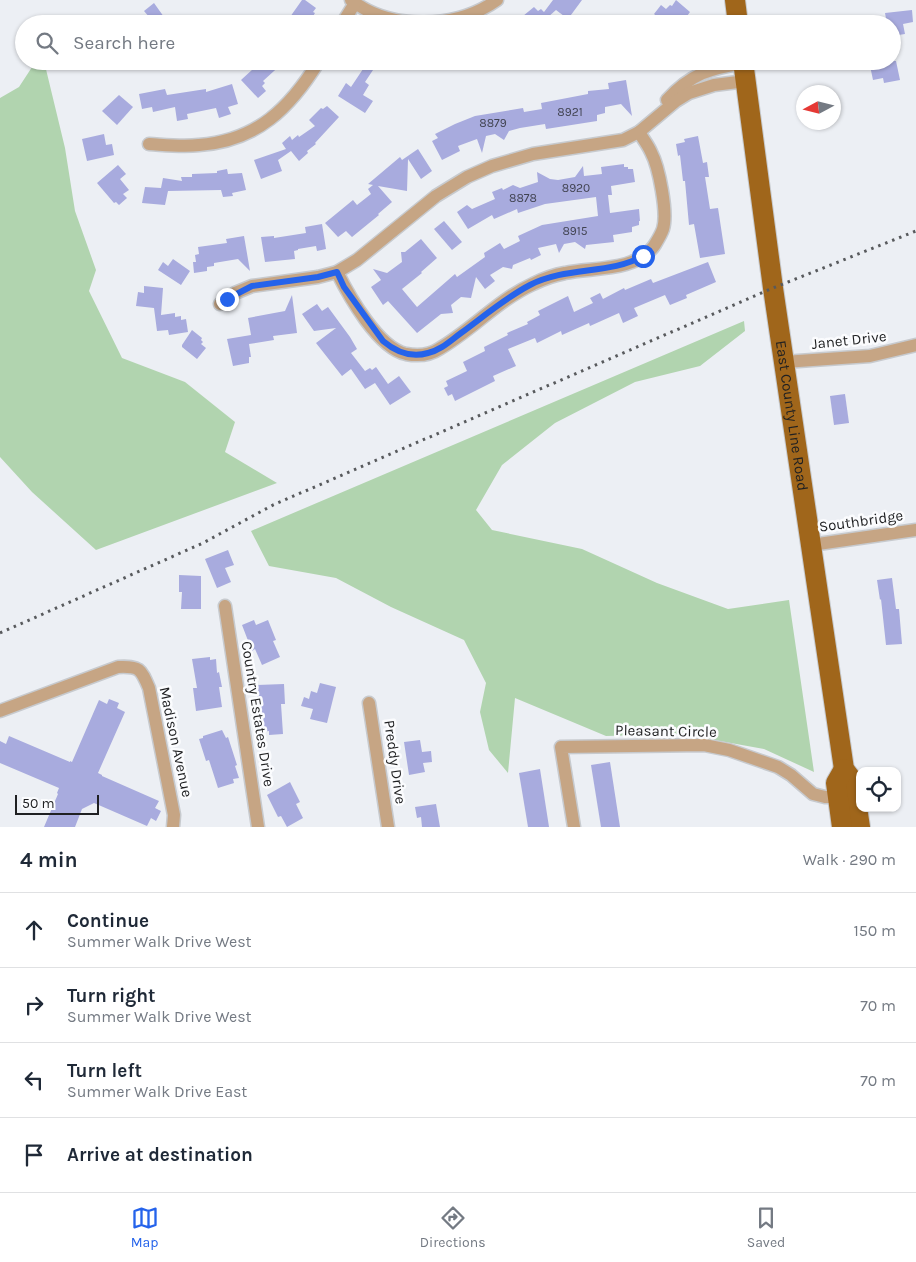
<!DOCTYPE html>
<html lang="en">
<head>
<meta charset="utf-8">
<style>
  :root { --surface:#fff; --page:#f2f2f3; --text:#1f2937; --muted:#747a83; --line:#e0e1e3; --accent:#2563eb }
  body { margin:0; font-family:Karla,sans-serif; background:var(--page); color:var(--text) }
  .controls { position:absolute; right:15px; bottom:15px; display:grid; overflow:hidden; border-radius:10px; box-shadow:0 1px 4px #0004 }
  .controls button { width:45px; height:45px; display:grid; place-items:center; padding:0; border:0; border-bottom:1px solid var(--line); background:var(--surface); color:var(--text); font:25px sans-serif }
  .compass { position:absolute; left:796px; top:85px; width:45px; height:45px; border-radius:50%; background:var(--surface); box-shadow:0 1px 4px #0004; rotate:263deg }
  .scale { position:absolute; left:15px; bottom:12px; width:84px; box-sizing:border-box; padding-left:5px; border:2px solid #1f2022; border-top:0; font-size:14px; line-height:18px; white-space:nowrap; color:#1f2022; -webkit-text-stroke:4px #fbfcfe; paint-order:stroke }
  .stop { position:absolute; width:15px; height:15px; margin:-11px; border:4px solid #2563eb; border-radius:50%; background:#fff }
  .stop.end { background:#2563eb; border-color:#fff; box-shadow:0 1px 5px #0008 }
  .list { margin:0; padding:0; list-style:none }
  h2 { display:flex; justify-content:space-between; align-items:center; height:65px; margin:0; padding:0 20px; font-size:21px }
  h2 small { font-size:16px; font-weight:400; color:var(--muted) }
  .list li { display:grid; grid-template-columns:32px 1fr auto; gap:15px; align-items:center; box-sizing:border-box; height:75px; padding:0 20px; border-top:1px solid var(--line) }
  .list b { display:block; font-size:19px; white-space:nowrap }
  .list p { margin:0; font-size:16px; white-space:nowrap; color:var(--muted) }
  .list em { font-size:16px; font-style:normal; color:var(--muted) }
  .icon { flex:none; width:28px; height:28px; fill:none; stroke:currentColor; stroke-width:2; stroke-linecap:round; stroke-linejoin:round }
  .map { position:relative; flex:none; width:916px; height:827px; overflow:hidden }
  .search { position:absolute; background:var(--surface); box-shadow:0 1px 4px #0004; left:15px; right:15px; top:15px; height:55px; display:flex; align-items:center; gap:12px; box-sizing:border-box; padding:0 18px; border-radius:28px; color:var(--muted); font-size:19px }
  .sheet { height:365px; background:var(--surface) }
  nav { display:flex; justify-content:space-around; align-items:center; box-sizing:border-box; height:70px; border-top:1px solid var(--line); background:var(--surface); font-size:14px; color:var(--muted) }
  nav a { display:grid; justify-items:center; gap:2px }
  nav .on { color:var(--accent) }
  .map>svg:first-child { display:block }
  .green { fill:#b1d4af }
  .building { fill:#a8abde }
  .lines { fill:none; stroke-linecap:round; stroke-linejoin:round }
  .street-casing { stroke:#c7cace; stroke-width:15 }
  .primary-casing { stroke:#c7cace; stroke-width:22 }
  .street { stroke:#c6a584; stroke-width:12 }
  .primary { stroke:#a0661b; stroke-width:20 }
  .rail { stroke:#585a5d; stroke-width:3; stroke-dasharray:2.5 5; stroke-linecap:butt }
  .route { stroke:#2563eb; stroke-width:6 }
  .labels { text-anchor:middle; stroke-width:5; stroke-linejoin:round; paint-order:stroke }
  .number-label { font-size:12px; fill:#414351 }
  .street-label { font-size:15px; fill:#1f2022; stroke:#fbfcfe }
</style>
</head>
<body>
<div class="map">
<svg width="916" height="827" viewBox="0 0 916 827">
  <rect width="100%" height="100%" fill="#eceff4"/>
  <g class="green">
    <path d="M36,61H44L65,148L75,211L96,270L89,291L122,358L185,382L235,422L225,452L277,483L96,550L32,492L0,457V98L19,87Z"/>
    <path d="M744,321L745,331L700,366L635,382L555,423L502,465L476,510L492,530L582,549L657,583L728,609L789,600L814,772L764,749L681,734L606,736L515,698L508,773L489,750L480,712L486,683L464,640L391,607L336,578L269,566L251,531Z"/>
  </g>
  <g class="building">
    <path d="M302,0H305L316,8L313,12L315,13L312,18L320,24H300L290,17Z"/>
    <path d="M553,0H582L568,19L556,10L540,24H519L525,18L523,16L534,7L538,11L541,9L544,12Z"/>
    <path d="M676,0L690,12L681,24H666L654,14L661,5L666,9L670,5L672,6Z"/>
    <path d="M154,3L169,24H143L150,18L144,11Z"/>
    <path d="M912,10L913,22L903,24L905,34L892,36V24H887L885,13Z"/>
    <path d="M244,61H285L263,81L265,83L262,86L266,91L258,98L241,80L253,69Z"/>
    <path d="M352,61H379L365,82L369,85L363,95L373,101L365,113L338,96L346,83L351,87L363,69Z"/>
    <path d="M869,61H896L900,80L884,83L883,78L873,80Z"/>
    <path d="M626,80L632,116L621,104L605,107V113L597,115V121L546,129L545,124L520,128L509,131L504,140L495,134L486,136L482,153L477,139L458,146L460,151L442,160L432,141L438,138L435,134L455,124L475,116L523,108L524,112L542,109L541,103L588,94V91L609,89L608,83Z"/>
    <path d="M232,84L238,104L228,107L231,114L219,118L216,108L187,114L188,119L177,121L175,107L153,112L152,107L142,109L139,94L165,89L167,95L206,89V92Z"/>
    <path d="M119,95L133,107L117,125L102,111Z"/>
    <path d="M327,106L339,117L315,143L316,144L307,151L308,153L299,161L291,151L278,160L282,171L261,179L254,160L286,149L282,143L290,136L292,140L298,135L299,137L315,126L309,120L321,108L323,109Z"/>
    <path d="M104,134L106,145L112,144L114,155L87,161L82,139Z"/>
    <path d="M698,136L703,163L707,162L709,177H705L710,209L718,208L725,254L700,258L694,224L689,225L685,181H683L680,155L678,156L676,144L685,142L684,139Z"/>
    <path d="M418,149L432,171L421,179L408,159L407,191L378,186L392,202L378,214L379,215L352,237L346,231L338,237L325,223L353,200L357,205L371,194L368,189L373,185L368,184L400,157L402,160Z"/>
    <path d="M624,164V167H628V169H633L635,182L611,186L612,195H608L610,213L639,209L640,221H639V225L632,227V232L613,235L614,242L586,245L585,249L575,242L564,244L559,253L556,244L538,248L541,255L531,260L530,258L513,265L512,269L503,267L490,275L495,281L485,289L476,277L471,298L461,297L451,305L453,313L441,314L417,333L388,301L383,305L371,287L381,280L373,269L387,273L402,262L401,252H405L421,239L437,258L421,272L422,273L402,289L417,307L455,274L457,277L485,257L484,253L500,243L504,249L520,241L518,236L542,225L598,216L596,197L545,204L518,213L517,209L494,219L492,215L468,229L457,212L467,205L472,209L495,199L492,192L502,188L503,190L513,185L520,188L538,182L537,172L550,179L558,180L575,177L583,166L584,176L602,174L601,167Z"/>
    <path d="M118,165L126,174L120,179L129,190L123,194L127,198L119,205L116,202L114,203L97,183Z"/>
    <path d="M227,169L228,174L242,173L246,190L232,193L233,196L223,197L221,190L168,191L165,205L142,203L145,187L161,188L163,178L182,181L181,177H192V174L217,173V171Z"/>
    <path d="M444,221L462,242L452,250L434,229Z"/>
    <path d="M322,224L326,249L317,251L316,246L298,249V250L294,251L295,259L265,262L261,237L274,236V238L306,233L305,227Z"/>
    <path d="M244,236L250,271L238,259L214,263V266L207,267V271L194,273L193,262H196L195,255L199,254L198,247L227,243L226,239Z"/>
    <path d="M173,259L190,271L181,285L158,270L163,262L168,266Z"/>
    <path d="M708,262L716,282L686,295L687,298L670,305L665,295L634,308L638,316L623,323L619,313L590,326L589,323L562,335L561,331L537,343L535,338L508,349L516,366L493,376L495,381L455,401L452,394L448,396L444,388L448,386L446,381L467,371L463,362L485,351L484,347L508,335L507,333L528,324L527,322L540,315L538,311L568,296L574,312L593,303L590,298L600,293L603,299L624,288L625,290L651,279L653,283Z"/>
    <path d="M144,286L163,288L161,315L175,313V317L181,316V320L186,319L188,332L169,335L168,330L157,331L154,308L136,306L138,292L144,293Z"/>
    <path d="M292,295L297,333L273,336L274,340L249,344L251,357H249V363L233,366L227,339L251,335L248,318L285,311Z"/>
    <path d="M317,304L322,311L328,307L350,337L357,349L351,353L365,371L370,368L372,370L376,367L388,384L399,376L411,392L390,405L375,383L365,389L351,369L342,376L316,343L336,328L314,331L302,314Z"/>
    <path d="M192,330L202,338L201,340L203,342L201,344L206,348L197,359L182,347V345Z"/>
    <path d="M845,394L849,423L834,425L830,396Z"/>
    <path d="M228,550L234,565L225,568L231,582L217,588L205,559Z"/>
    <path d="M179,575L201,576V609H181L182,592H179Z"/>
    <path d="M892,578L896,609H899L902,644L886,645L881,599L880,600L877,580Z"/>
    <path d="M254,620L256,625L268,620L276,640L273,641L280,657L262,665L255,649L252,651L242,625Z"/>
    <path d="M210,657V660L216,659L217,673L219,672L222,687H219L222,707L196,711L193,688H197L192,659Z"/>
    <path d="M320,683L336,687L327,723L310,719L313,709L301,706L304,697L309,699L311,691L317,693Z"/>
    <path d="M284,684L285,704H281L283,734L269,735V731L260,732L259,719H257V685Z"/>
    <path d="M109,699L119,703L117,708L125,712L98,773L102,775V776L159,801L155,808L161,811L156,821L151,818L147,826L94,803L82,809L75,827H44L58,794L57,793L59,788L0,763V741L6,744L9,736L70,762V761L72,762L99,700L107,704Z"/>
    <path d="M222,730L226,738L228,737L237,765L235,766L239,778L233,779L234,783L218,788L209,760L206,761L199,739L203,738V736Z"/>
    <path d="M420,740L422,752L431,751L432,762L423,763L425,772L409,775L404,742Z"/>
    <path d="M610,762L620,827H601L591,765Z"/>
    <path d="M540,769L549,827H528L519,773Z"/>
    <path d="M290,782L300,802L296,804L303,818L287,827L281,816L278,817L267,795Z"/>
    <path d="M436,804L440,827H422L421,817L417,818L415,807Z"/>
  </g>
  <g class="lines">
    <g class="street-casing">
      <g id="street">
        <path d="M351,0C391,31 457,29 497,0"/>
        <path d="M342,24L355,3"/>
        <path d="M667,100C690,74 711,68 744,63"/>
        <path d="M149,144C166,145 183,147 199,145C257,141 290,108 319,61"/>
        <path d="M337,272C349,296 378,348 406,354C417,356 430,355 439,349C472,330 498,300 533,284C543,279 554,275 565,273C593,267 635,272 654,246C657,241 661,235 663,229C668,213 659,167 651,152C648,145 643,139 639,132"/>
        <path d="M220,304L235,293L252,286L318,277L337,272L357,260L436,196L467,177L492,166L533,154L623,140L639,132L676,101L689,93L714,85L746,81"/>
        <path d="M784,362L870,356L916,345"/>
        <path d="M811,545L916,530"/>
        <path d="M225,606L258,827"/>
        <path d="M369,703L388,827"/>
        <path d="M0,711L118,667C140,666 141,669 149,688L174,815L173,827"/>
        <path d="M574,827L561,747L704,745L729,750L778,767L791,775L813,794L825,797H837"/>
      </g>
    </g>
    <g class="primary-casing">
      <g id="primary">
        <path d="M735,0L738,24"/>
        <path id="s1" d="M743,61L773,288L844,769L853,781L860,827"/>
        <path d="M842,827L836,783L844,769"/>
      </g>
    </g>
    <use href="#street" class="street"/>
    <use href="#primary" class="primary"/>
    <path class="rail" d="M0,633L203,543L273,505L773,288L916,231"/>
  </g>
  <g class="lines">
    <path class="route" d="M227,299L252,286L318,277L337,272L344,287L383,341C396,352 411,358 428,353C441,350 450,341 461,333C483,317 505,298 530,285C567,266 610,275 643,256"/>
  </g>
  <g class="labels">
    <g class="number-label">
      <text x="570" y="116">8921</text>
      <text x="493" y="127">8879</text>
      <text x="576" y="192">8920</text>
      <text x="523" y="202">8878</text>
      <text x="575" y="235">8915</text>
    </g>
    <g class="street-label">
      <text transform="translate(849 340) rotate(-6)" y="5">Janet Drive</text>
      <text dy="5" stroke="none"><textPath href="#s1" startOffset="358">East County Line Road</textPath></text>
      <text transform="translate(861 521) rotate(-8)" y="5">Southbridge</text>
      <text transform="translate(258 714) rotate(81)" y="5">Country Estates Drive</text>
      <text transform="translate(666 731) rotate(1)" y="5">Pleasant Circle</text>
      <text transform="translate(176 742) rotate(78)" y="5">Madison Avenue</text>
      <text transform="translate(395 762) rotate(82)" y="5">Preddy Drive</text>
    </g>
  </g>
</svg>
<div class="controls">
<button><svg class="icon" aria-label="locate" viewBox="0 0 24 24"><circle cx="12" cy="12" r="6"/><path d="M12 2v4M12 18v4M2 12h4M18 12h4"/></svg></button>
</div>
<svg class="compass" viewBox="-18 -18 36 36"><path d="M0-13l5 13h-10z" fill="#e53935"/><path d="M0 13l5-13h-10z" fill="#747a83"/></svg>
<div class="scale">50 m</div>
<div class="stop" style="left:643px;top:256px"></div>
<div class="stop end" style="left:227px;top:299px"></div>
<div class="search"><svg class="icon" aria-label="search" viewBox="0 0 24 24"><circle cx="10" cy="10" r="6"/><path d="M15 15l6 6"/></svg>Search here</div>
</div>
<section class="sheet">
<h2>4 min<small>Walk · 290 m</small></h2>
<ul class="list">
<li><svg class="icon" aria-label="ahead" viewBox="0 0 24 24"><path d="M12 20V5M6 11l6-6 6 6"/></svg><div><b>Continue</b><p>Summer Walk Drive West</p></div><em>150 m</em></li>
<li><svg class="icon" aria-label="right" viewBox="0 0 24 24"><path d="M7 20v-9h11M14 6l5 5-5 5"/></svg><div><b>Turn right</b><p>Summer Walk Drive West</p></div><em>70 m</em></li>
<li><svg class="icon" aria-label="left" viewBox="0 0 24 24"><path d="M17 20v-9H6M10 6l-5 5 5 5"/></svg><div><b>Turn left</b><p>Summer Walk Drive East</p></div><em>70 m</em></li>
<li><svg class="icon" aria-label="arrive" viewBox="0 0 24 24"><path d="M6 21V4h12l-3 4 3 4H6"/></svg><div><b>Arrive at destination</b></div></li>
</ul>
</section>
<nav>
<a class="on"><svg class="icon" aria-label="map" viewBox="0 0 24 24"><path d="M3 6l6-2 6 2 6-2v14l-6 2-6-2-6 2zM9 4v14M15 6v14"/></svg>Map</a>
<a><svg class="icon" aria-label="directions" viewBox="0 0 24 24"><path d="M12 3l9 9-9 9-9-9zM9 14v-3h6M13 9l2 2-2 2"/></svg>Directions</a>
<a><svg class="icon" aria-label="saved" viewBox="0 0 24 24"><path d="M7 4h10v16l-5-4-5 4z"/></svg>Saved</a>
</nav>
</body>
</html>
